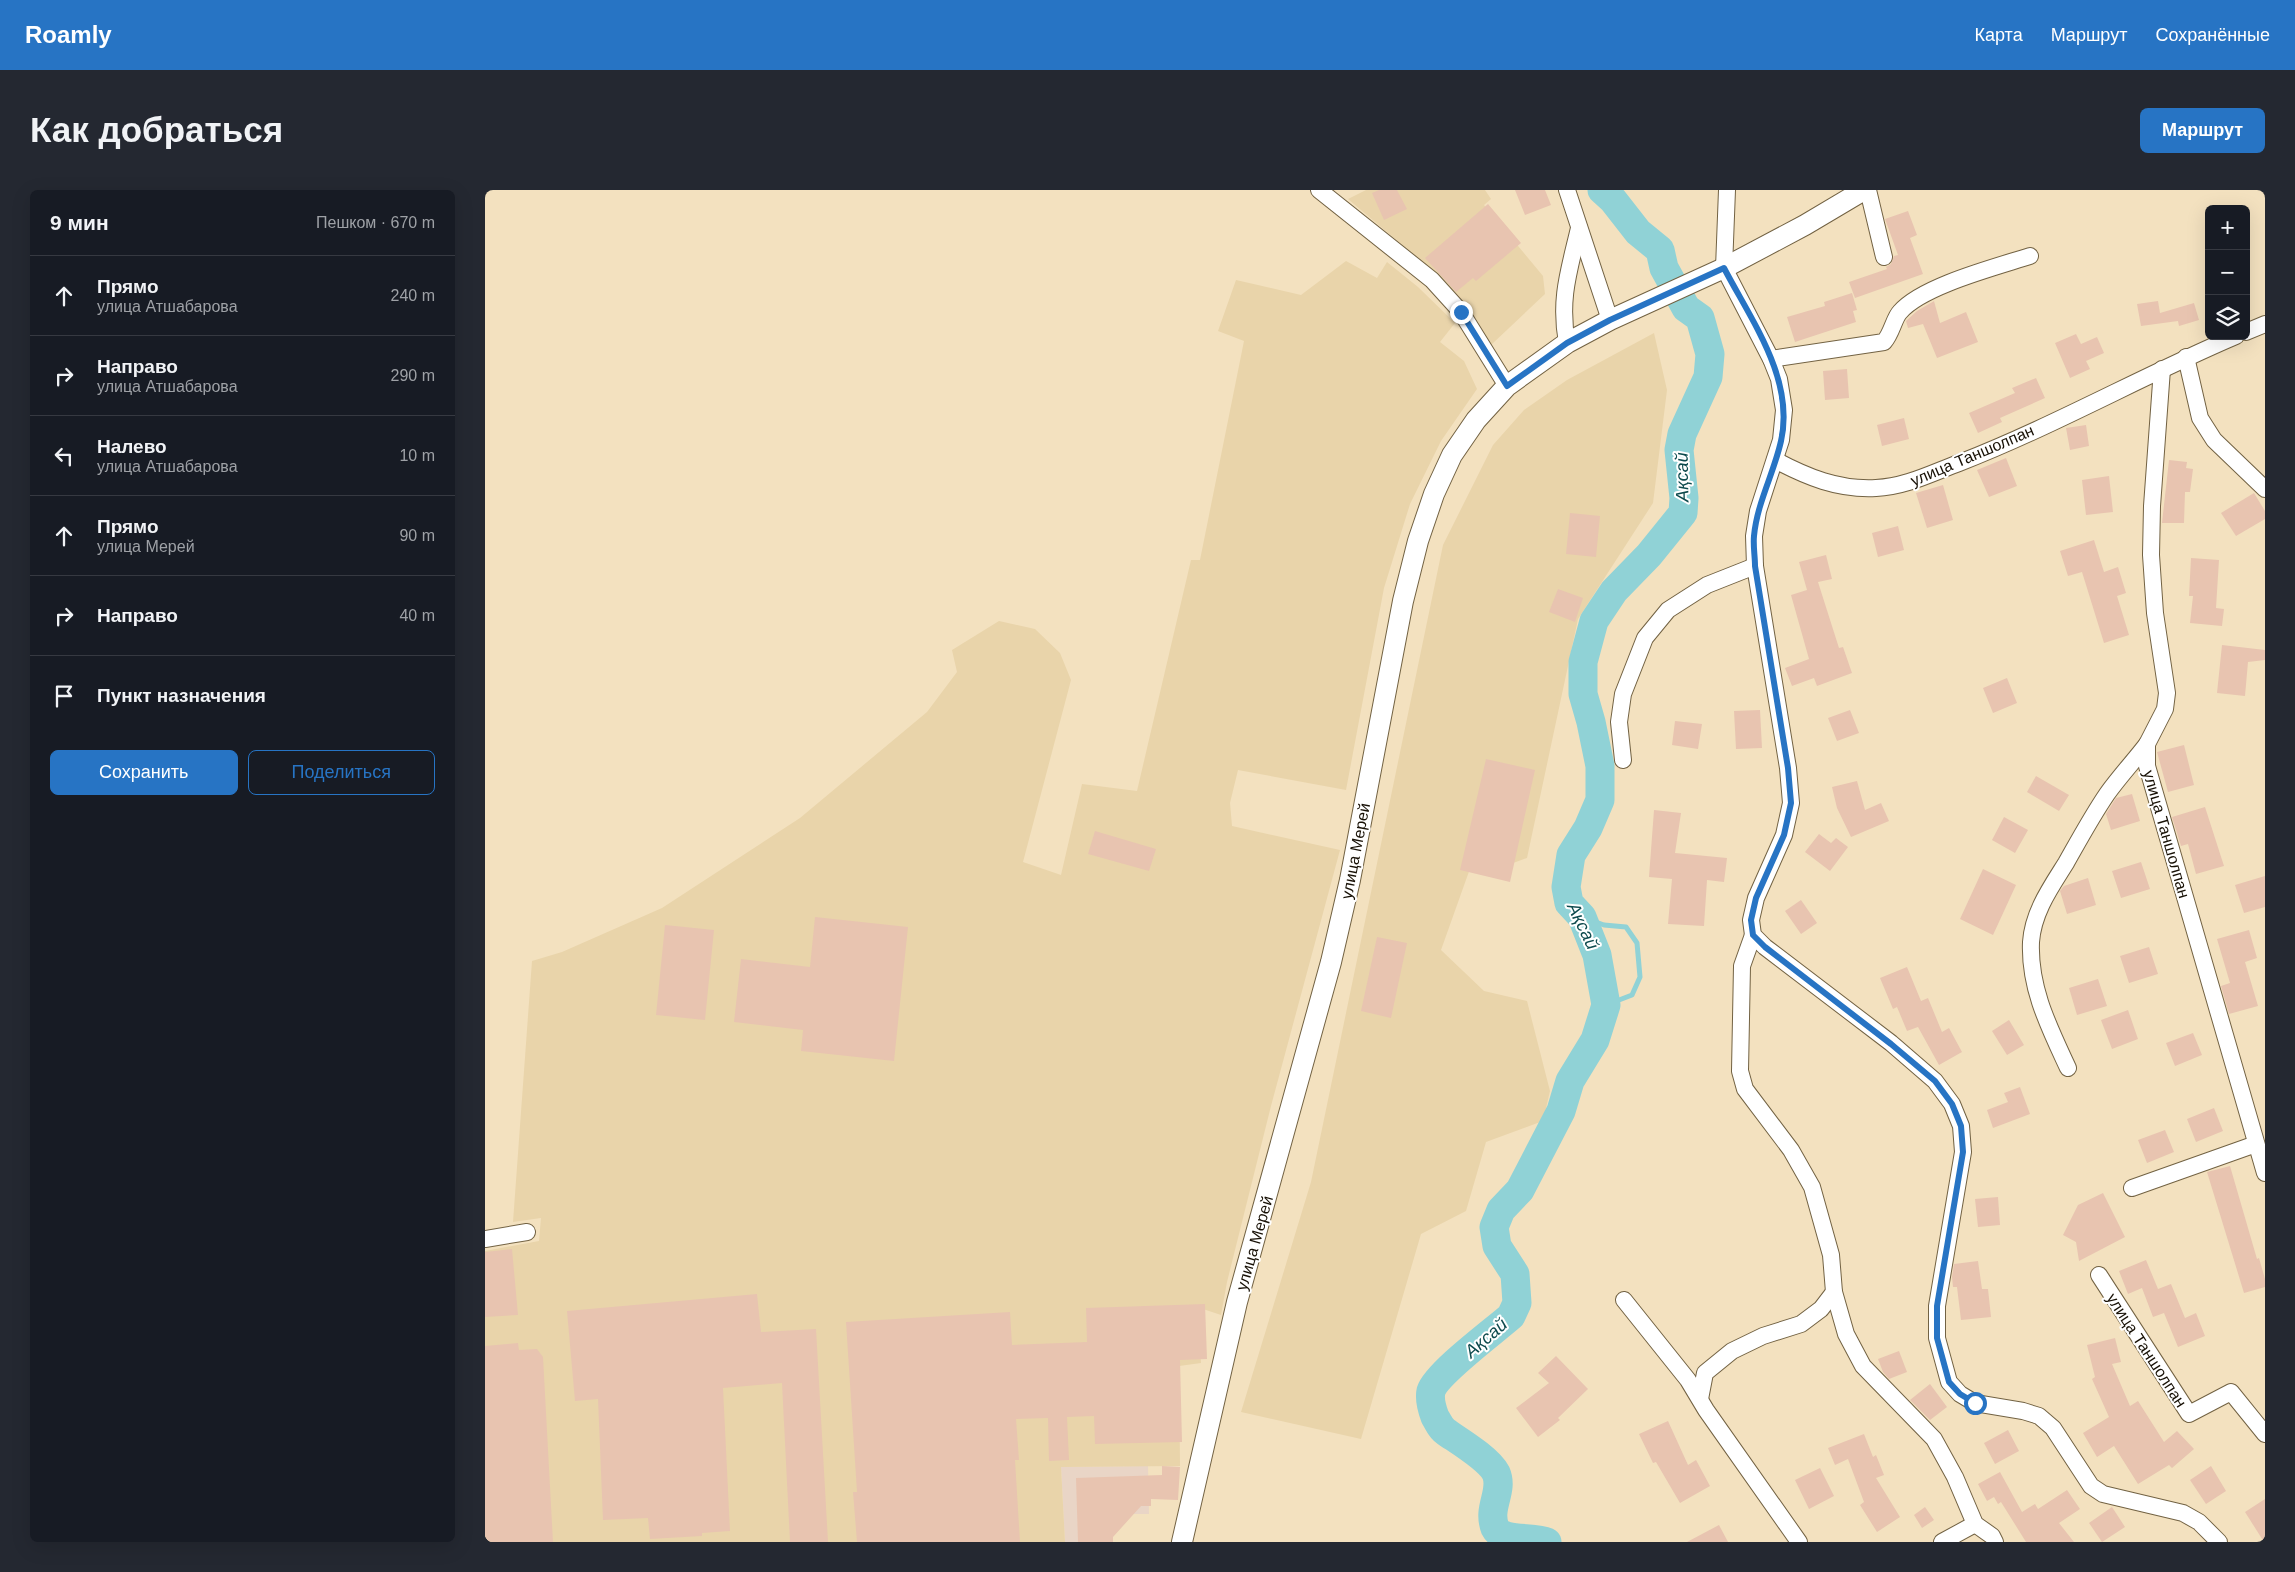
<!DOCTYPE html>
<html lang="ru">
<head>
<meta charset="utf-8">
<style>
  :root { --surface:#171b24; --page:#242831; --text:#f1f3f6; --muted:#9ea1a6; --line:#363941; --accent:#2774c4 }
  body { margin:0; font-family:Helvetica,sans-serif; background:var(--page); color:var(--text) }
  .controls { position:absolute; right:15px; top:15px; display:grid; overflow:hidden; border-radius:8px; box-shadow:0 5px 20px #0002 }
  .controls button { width:45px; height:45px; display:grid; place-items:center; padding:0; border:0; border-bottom:1px solid var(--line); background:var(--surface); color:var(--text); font:25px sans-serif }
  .stop { position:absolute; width:15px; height:15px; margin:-11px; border:4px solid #2774c4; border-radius:50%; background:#fff }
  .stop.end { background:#2774c4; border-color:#fff; box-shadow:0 1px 5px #0008 }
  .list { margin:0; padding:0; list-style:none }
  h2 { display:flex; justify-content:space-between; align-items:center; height:65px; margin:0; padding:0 20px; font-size:21px }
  h2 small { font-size:16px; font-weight:400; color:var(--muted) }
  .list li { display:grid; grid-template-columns:32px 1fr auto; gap:15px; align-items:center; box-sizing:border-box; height:80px; padding:0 20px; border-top:1px solid var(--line) }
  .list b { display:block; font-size:19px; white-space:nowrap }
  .list p { margin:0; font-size:16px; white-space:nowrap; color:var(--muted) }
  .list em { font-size:16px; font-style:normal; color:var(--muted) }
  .actions { display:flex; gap:10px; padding:15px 20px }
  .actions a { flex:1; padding:11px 0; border:1px solid var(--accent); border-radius:8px; text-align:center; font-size:18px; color:var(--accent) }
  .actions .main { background:var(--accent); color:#fff }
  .icon { flex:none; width:28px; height:28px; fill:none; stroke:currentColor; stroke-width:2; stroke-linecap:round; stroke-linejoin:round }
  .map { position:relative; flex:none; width:1780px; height:1352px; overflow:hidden; border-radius:8px }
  header { display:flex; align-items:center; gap:30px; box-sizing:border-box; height:70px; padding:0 25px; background:var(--accent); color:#fff }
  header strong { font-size:24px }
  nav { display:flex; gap:28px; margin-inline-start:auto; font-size:18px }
  .intro { display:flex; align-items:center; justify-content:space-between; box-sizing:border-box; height:120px; padding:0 30px }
  h1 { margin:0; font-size:35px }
  .button { padding:12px 22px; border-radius:8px; background:var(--accent); color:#fff; font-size:18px; font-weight:700 }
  main { display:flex; gap:30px; padding:0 30px }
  aside { flex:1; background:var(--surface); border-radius:8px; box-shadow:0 5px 20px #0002 }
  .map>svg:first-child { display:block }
  .commercial { fill:#e9d5c6 }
  .built { fill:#e9d4aa }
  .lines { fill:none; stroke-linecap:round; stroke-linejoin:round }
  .stream { stroke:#90d2d6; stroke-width:5 }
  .river { stroke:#90d2d6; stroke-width:29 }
  .building { fill:#e8c4b0 }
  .minor-casing { stroke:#726243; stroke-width:18 }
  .major-casing { stroke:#726243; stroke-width:22 }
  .minor { stroke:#fff; stroke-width:16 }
  .major { stroke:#fff; stroke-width:20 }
  .route { stroke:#2774c4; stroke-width:6 }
  .labels { text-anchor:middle; stroke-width:4; stroke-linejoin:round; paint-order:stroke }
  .street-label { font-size:16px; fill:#171005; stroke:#fff }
  .water-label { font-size:18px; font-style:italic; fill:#0d4a4d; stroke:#fff }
</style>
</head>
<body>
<header>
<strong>Roamly</strong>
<nav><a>Карта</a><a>Маршрут</a><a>Сохранённые</a></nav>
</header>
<div class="intro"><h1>Как добраться</h1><a class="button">Маршрут</a></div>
<main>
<aside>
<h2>9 мин<small>Пешком · 670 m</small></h2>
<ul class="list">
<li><svg class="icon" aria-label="ahead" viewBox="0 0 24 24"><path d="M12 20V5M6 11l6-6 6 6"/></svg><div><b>Прямо</b><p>улица Атшабарова</p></div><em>240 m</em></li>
<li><svg class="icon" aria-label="right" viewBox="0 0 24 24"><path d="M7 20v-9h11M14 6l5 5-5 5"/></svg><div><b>Направо</b><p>улица Атшабарова</p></div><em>290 m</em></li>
<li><svg class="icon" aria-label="left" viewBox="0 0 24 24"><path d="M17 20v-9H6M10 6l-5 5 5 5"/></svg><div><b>Налево</b><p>улица Атшабарова</p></div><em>10 m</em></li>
<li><svg class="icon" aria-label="ahead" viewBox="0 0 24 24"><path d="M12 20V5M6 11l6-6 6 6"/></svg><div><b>Прямо</b><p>улица Мерей</p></div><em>90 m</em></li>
<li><svg class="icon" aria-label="right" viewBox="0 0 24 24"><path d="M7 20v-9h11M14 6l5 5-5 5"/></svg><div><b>Направо</b></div><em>40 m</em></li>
<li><svg class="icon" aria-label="arrive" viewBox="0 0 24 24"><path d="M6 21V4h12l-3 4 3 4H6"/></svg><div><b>Пункт назначения</b></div></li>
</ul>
<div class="actions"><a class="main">Сохранить</a><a>Поделиться</a></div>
</aside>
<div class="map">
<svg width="1780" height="1352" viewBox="0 0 1780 1352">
  <rect width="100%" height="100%" fill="#f3e1bf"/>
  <path class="commercial" d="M663,1276L664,1324H643L622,1352H580L576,1277Z"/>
  <g class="built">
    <path d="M881,0H1000L1006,9L999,15L1058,86L1060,104L1006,155L979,113L936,71L863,9Z"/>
    <path d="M861,71L892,88L902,72L933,97L970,133L955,152L979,171L992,199L956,251L925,314L899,398L861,600L753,580L745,613L747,636L855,660L786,916L742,1092L736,1125L712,1117L716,1173L694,1176L695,1276L576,1277L580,1352H0V1061L54,1051L56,1028L28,1032L47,771L77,762L177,718L315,628L442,522L472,482L467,460L514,431L550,439L575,463L586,490L538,672L576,685L597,594L652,601L706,370H715L759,151L733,141L751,90L816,105Z"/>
    <path d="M1169,143L1182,200L1168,313L1093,429L1042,668L1012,679L987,673L956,760L999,801L1042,811L1065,901L1058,931L1001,952L981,1021L936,1044L876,1249L756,1222L826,992L958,355L1008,255L1039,220L1082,190Z"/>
  </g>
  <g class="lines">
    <path class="stream" d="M1097,727L1119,735L1141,737L1152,753L1155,787L1147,805L1121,815"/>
    <path class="river" d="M1062,1352C1048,1346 1017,1352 1010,1338C1002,1317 1019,1301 1011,1283C1004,1269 974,1251 961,1242C955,1238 954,1233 950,1227C947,1219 944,1210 946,1201C952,1183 1009,1141 1026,1126L1032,1113L1030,1084L1012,1056L1009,1037L1016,1020L1035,1000L1076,921L1085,891L1110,850L1121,815L1112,765L1097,727L1084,713L1081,697L1086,665L1103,638L1115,610V576L1106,532L1098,504V472L1109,431L1129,401L1164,365L1198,323L1199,308L1194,260L1197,244L1223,187L1225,164L1215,128L1201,118L1179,78L1175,60L1153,42L1128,10L1117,0"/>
  </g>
  <g class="building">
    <path d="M894,0H912L922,19L899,30L887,3Z"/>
    <path d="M1030,0H1060L1066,15L1040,25Z"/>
    <path d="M1003,14L1036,53L991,91L988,88L971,102L940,68Z"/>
    <path d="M1423,21L1432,45L1425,48L1438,84L1370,108L1364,92L1402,79L1401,77L1406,74L1409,66L1413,65L1400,29Z"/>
    <path d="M1367,103L1372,120L1368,121L1371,132L1310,152L1302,127L1340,116L1339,112Z"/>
    <path d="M1449,111L1455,133L1481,122L1493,152L1452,168L1438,134L1423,138L1421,131L1432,121Z"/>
    <path d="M1673,111L1675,123L1709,113L1714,130L1694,136L1693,131L1656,136L1652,114Z"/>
    <path d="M1591,144L1596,154L1612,147L1619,163L1601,171L1605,179L1585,188L1570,153Z"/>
    <path d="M1362,179L1364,208L1340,210L1338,181Z"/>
    <path d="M1551,188L1560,208L1515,228L1517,232L1493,243L1484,223L1530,203L1527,198Z"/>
    <path d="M1419,228L1424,249L1397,256L1392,235Z"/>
    <path d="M1601,235L1604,256L1585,260L1581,238Z"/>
    <path d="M1521,268L1532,296L1504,307L1492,280Z"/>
    <path d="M1684,270L1702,272L1701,278L1708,279L1705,302H1700L1699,333H1677Z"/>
    <path d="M1624,286L1628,322L1601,325L1597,290Z"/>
    <path d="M1458,295L1468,330L1442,338L1431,303Z"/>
    <path d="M1769,303L1780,321V329L1751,346L1736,323Z"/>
    <path d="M1085,323L1115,326L1111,367L1081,364Z"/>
    <path d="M1413,336L1419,360L1393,367L1387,343Z"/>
    <path d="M1609,350L1619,382L1633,377L1641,403L1632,406L1644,445L1619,453L1597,382L1583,386L1575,361Z"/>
    <path d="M1341,365L1347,389L1333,392L1354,458L1358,457L1367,483L1332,496L1329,488L1307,496L1300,478L1324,469L1306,405L1322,400L1314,372Z"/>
    <path d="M1706,368L1734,370L1731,418L1739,419L1737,436L1705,433L1708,406H1704Z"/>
    <path d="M1073,399L1098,408L1090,432L1064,422Z"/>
    <path d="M1737,455L1780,460V470L1763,472L1760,506L1732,503Z"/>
    <path d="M1522,488L1532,513L1508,523L1498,498Z"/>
    <path d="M1275,520L1277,558L1251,559L1249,521Z"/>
    <path d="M1365,520L1374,543L1352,551L1343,528Z"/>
    <path d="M1190,531L1217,534L1213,559L1187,555Z"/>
    <path d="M1699,555L1709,595L1683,602L1672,562Z"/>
    <path d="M1001,569L1050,580L1025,692L975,680Z"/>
    <path d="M1551,586L1584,605L1574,621L1542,602Z"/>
    <path d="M1372,591L1380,620L1396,613L1404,631L1366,647L1352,618L1347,597Z"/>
    <path d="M1647,604L1655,631L1626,640L1621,624L1631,608Z"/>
    <path d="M1720,617L1739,676L1711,684L1703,654L1696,656L1687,627Z"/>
    <path d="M1169,620L1196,623L1190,663L1242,668L1239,692L1222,690L1219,736L1183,734L1187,689L1164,687Z"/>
    <path d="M1519,627L1543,640L1530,663L1507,650Z"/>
    <path d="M610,641L671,659L664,681L603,664Z"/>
    <path d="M1334,644L1346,653L1351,648L1363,657L1345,681L1320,662Z"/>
    <path d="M1656,672L1665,699L1636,708L1627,681Z"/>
    <path d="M1498,679L1531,695L1508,745L1475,729Z"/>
    <path d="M1780,686V717L1759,723L1750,695Z"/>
    <path d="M1603,688L1611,715L1582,724L1575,701L1579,696Z"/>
    <path d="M1316,710L1332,733L1316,744L1300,721Z"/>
    <path d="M330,727L423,737L409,871L316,861L318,840L249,832L256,769L325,777Z"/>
    <path d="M180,735L229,740L220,830L171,825Z"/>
    <path d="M1764,740L1772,768L1760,772L1773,816L1744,824L1736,796L1745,793L1732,749Z"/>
    <path d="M892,747L922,753L906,828L876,821Z"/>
    <path d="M1664,757L1673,784L1644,793L1635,766Z"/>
    <path d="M1422,777L1436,811L1443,808L1457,842L1464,838L1477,862L1454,875L1433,837L1422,841L1412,817L1408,819L1395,788Z"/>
    <path d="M1613,789L1622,816L1592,825L1584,798Z"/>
    <path d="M1643,820L1653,849L1627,859L1616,830Z"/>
    <path d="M1524,830L1539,855L1522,865L1507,841Z"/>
    <path d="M1708,843L1717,865L1690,876L1681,853Z"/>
    <path d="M1535,897L1545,924L1508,938L1502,920L1523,912L1519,903Z"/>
    <path d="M1729,918L1738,941L1711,952L1702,929Z"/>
    <path d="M1680,940L1689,962L1662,973L1653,950Z"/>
    <path d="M1745,976L1772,1069L1774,1068L1780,1089V1097L1759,1103L1722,982Z"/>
    <path d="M1618,1003L1640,1047L1594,1071L1591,1052L1578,1045L1593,1015Z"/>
    <path d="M1513,1007L1515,1035L1493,1037L1490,1009Z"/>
    <path d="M27,1059L33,1125L0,1127V1062Z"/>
    <path d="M1661,1070L1673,1099L1686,1094L1700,1128L1711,1123L1720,1146L1693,1157L1679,1123L1668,1127L1657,1098L1643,1104L1634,1081Z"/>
    <path d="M1493,1071L1497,1099H1503L1506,1127L1476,1130L1472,1097H1468L1467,1087L1469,1074Z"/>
    <path d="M272,1104L276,1142L331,1139L343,1352H305L297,1193L238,1198L245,1341L217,1343V1346L165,1349L163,1328L118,1330L113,1209L90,1211L82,1121Z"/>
    <path d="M720,1114L722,1169L695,1170L697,1252L610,1254L609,1226L582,1227L584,1270L564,1271L563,1228L531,1229L534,1270H530L535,1352H372L368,1302H372L361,1132L525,1122L527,1155L602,1152L601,1118Z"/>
    <path d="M1630,1148L1636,1172L1627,1174L1645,1216L1653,1211L1679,1252L1692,1241L1709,1259L1687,1278L1684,1275L1653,1294L1629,1256L1612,1267L1598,1243L1624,1227L1607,1189L1610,1187L1602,1155Z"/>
    <path d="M33,1153L34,1160L52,1159L58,1167L68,1352H0V1156Z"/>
    <path d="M1414,1161L1422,1182L1404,1189L1398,1182L1393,1169Z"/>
    <path d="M1071,1166L1103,1199L1073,1228L1075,1230L1053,1247L1031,1218L1064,1193L1053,1183Z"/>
    <path d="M1445,1194L1462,1217L1445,1230L1425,1210Z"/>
    <path d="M1183,1231L1203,1275L1211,1270L1225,1296L1195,1313L1171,1272L1168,1273L1154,1244Z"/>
    <path d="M1523,1240L1534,1261L1510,1274L1499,1253Z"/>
    <path d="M1379,1244L1388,1267L1391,1265L1399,1285L1391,1288L1415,1327L1392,1342L1375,1315L1379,1312L1363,1269L1350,1275L1343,1258Z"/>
    <path d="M677,1276L695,1277L693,1310L666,1309V1316H656L628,1347V1352H593L591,1288L677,1285Z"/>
    <path d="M1726,1276L1741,1301L1721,1314L1705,1290Z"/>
    <path d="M1335,1278L1349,1306L1324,1319L1310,1290Z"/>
    <path d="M1515,1282L1537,1322L1550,1314L1553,1319L1582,1300L1595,1319L1574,1333L1589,1352H1541L1516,1312L1513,1314L1509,1307L1502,1311L1493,1294Z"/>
    <path d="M1780,1309V1352H1779L1760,1322Z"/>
    <path d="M1440,1317L1449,1330L1437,1338L1429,1325Z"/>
    <path d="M1627,1317L1640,1337L1617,1352L1604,1333Z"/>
    <path d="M1234,1335L1243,1352H1202Z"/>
  </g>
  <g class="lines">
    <g class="minor-casing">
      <g id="minor">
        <path d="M834,0L947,90L976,122L1022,196"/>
        <path d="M1082,0L1125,130"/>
        <path d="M1242,0L1239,78L1286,169L1294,189L1299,220L1296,250L1273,321L1269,346L1270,376L1303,578L1306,613L1299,645L1271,708L1266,730L1268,745L1280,757L1406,853L1450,891L1467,914L1476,936L1478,962L1452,1116V1148L1464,1192L1475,1204L1490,1213L1538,1221L1554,1226L1568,1238L1606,1296L1618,1304L1698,1323L1714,1332L1734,1352"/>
        <path d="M1383,0L1399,67"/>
        <path d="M1761,142L1780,134"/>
        <path d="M1082,153C1074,109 1084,81 1094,38"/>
        <path d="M1701,167L1715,228L1729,250L1780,299"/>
        <path d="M1286,169L1399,152C1407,143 1409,128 1415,122C1437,96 1511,77 1545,66"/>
        <path d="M1677,179L1667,316L1666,365L1670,423L1682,503L1680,519L1662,554V576L1780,983"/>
        <path d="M1290,270C1322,287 1353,300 1391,298C1420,297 1447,283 1474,273C1569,236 1657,186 1751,146"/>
        <path d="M1138,570L1134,532L1138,504L1160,448L1183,420L1222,395L1270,376"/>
        <path d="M1268,745L1257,776L1255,881L1260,899L1306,960L1327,997L1346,1065L1349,1102L1361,1144L1378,1176L1449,1249L1470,1287L1490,1334L1507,1346L1510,1352"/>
        <path d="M1583,878C1564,837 1544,798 1546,752C1548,722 1566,697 1581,673C1594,650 1607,626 1622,604C1634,587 1649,571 1662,554"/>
        <path d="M1647,998L1771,954"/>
        <path d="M0,1049L42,1042"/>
        <path d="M1614,1085L1704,1224L1746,1202L1780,1244"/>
        <path d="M1139,1110L1203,1190L1221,1220L1314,1352"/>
        <path d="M1215,1209L1220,1183L1247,1161L1278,1146L1316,1134L1336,1119L1349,1102"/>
        <path d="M1457,1352L1490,1334"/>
      </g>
    </g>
    <g class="major-casing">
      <path id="major" d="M697,1352L752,1112L846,772L865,690L918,411L933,351L949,304L967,265L991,230L1022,196L1082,153L1125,130L1239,78L1320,35L1379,0"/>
    </g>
    <use href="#minor" class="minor"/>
    <use href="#major" class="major"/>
  </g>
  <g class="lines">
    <path class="route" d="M976,122L1022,196L1082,153L1125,130L1239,78C1266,130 1310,189 1296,251C1289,283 1272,313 1269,346C1268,356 1270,366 1270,376L1303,578L1306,613L1299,645L1271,708L1266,730L1268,745L1280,757L1406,854L1450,891L1467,914L1476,936L1478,962L1452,1116V1148L1464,1192L1475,1204L1490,1213"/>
  </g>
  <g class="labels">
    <g class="street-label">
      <text transform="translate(1487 265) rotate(-23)" y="6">улица Таншолпан</text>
      <text transform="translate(1682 644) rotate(74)" y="6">улица Таншолпан</text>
      <text transform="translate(870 661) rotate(-79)" y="6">улица Мерей</text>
      <text transform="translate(769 1053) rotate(-74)" y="6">улица Мерей</text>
      <text transform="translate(1662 1160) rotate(57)" y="6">улица Таншолпан</text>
    </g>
    <g class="water-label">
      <text transform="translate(1197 287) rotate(-91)" y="6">Ақсай</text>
      <text transform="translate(1098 736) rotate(64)" y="6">Ақсай</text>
      <text transform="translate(1001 1148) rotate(-41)" y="6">Ақсай</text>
    </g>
  </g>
</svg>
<div class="controls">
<button>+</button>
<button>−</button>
<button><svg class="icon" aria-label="layers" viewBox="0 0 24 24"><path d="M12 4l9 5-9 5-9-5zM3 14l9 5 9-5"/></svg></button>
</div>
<div class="stop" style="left:1490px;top:1213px"></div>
<div class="stop end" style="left:976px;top:122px"></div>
</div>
</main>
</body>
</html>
